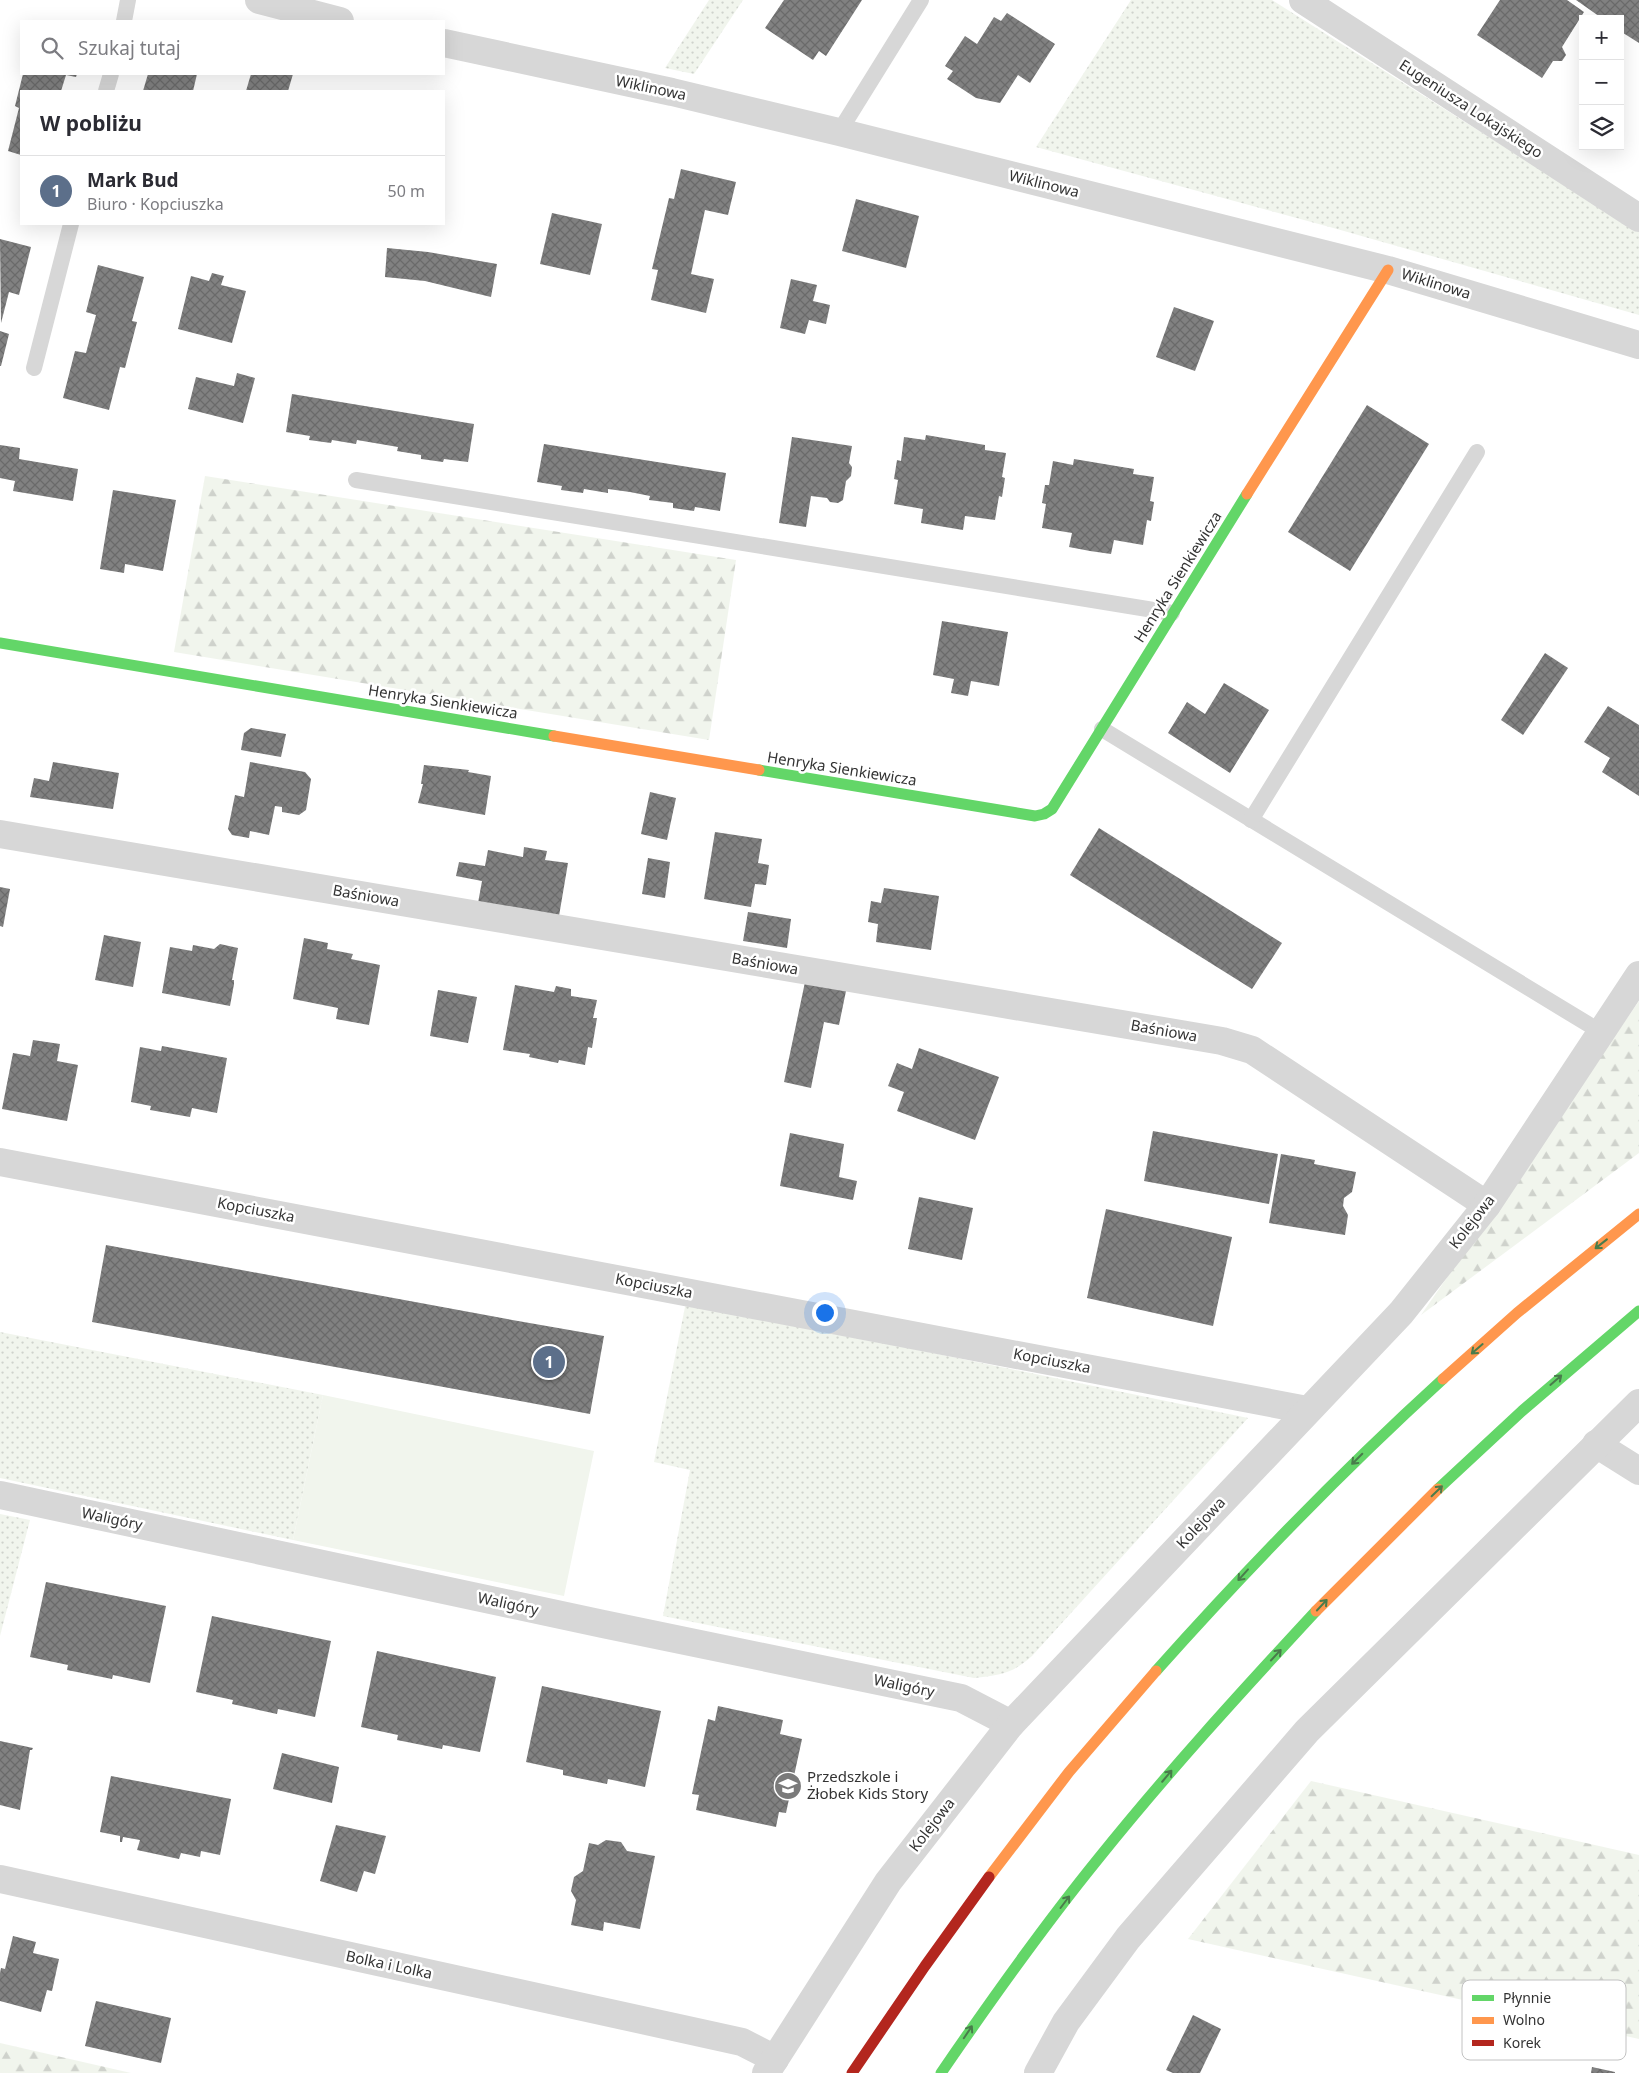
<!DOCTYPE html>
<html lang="pl">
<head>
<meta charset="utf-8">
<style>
  :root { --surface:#fff; --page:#f2f2f3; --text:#2b2b33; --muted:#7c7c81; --line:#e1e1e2; --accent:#db2777 }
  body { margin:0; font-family:"Noto Sans",sans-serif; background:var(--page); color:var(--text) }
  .controls { position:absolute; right:15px; top:15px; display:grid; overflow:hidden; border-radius:0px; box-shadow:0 5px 20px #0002 }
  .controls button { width:45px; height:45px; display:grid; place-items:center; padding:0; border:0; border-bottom:1px solid var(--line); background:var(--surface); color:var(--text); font:25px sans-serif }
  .you { position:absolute; left:824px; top:1312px; width:18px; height:18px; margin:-12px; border:4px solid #fff; border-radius:50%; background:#1a73e8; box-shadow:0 0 0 8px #1a73e833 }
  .badge { display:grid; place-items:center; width:32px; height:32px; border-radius:50%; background:var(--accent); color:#fff; font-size:16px; font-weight:700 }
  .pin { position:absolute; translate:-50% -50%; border:2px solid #fff; box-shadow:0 1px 5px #0006 }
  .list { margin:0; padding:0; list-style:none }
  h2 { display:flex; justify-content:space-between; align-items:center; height:65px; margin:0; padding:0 20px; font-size:21px }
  h2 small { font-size:16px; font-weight:400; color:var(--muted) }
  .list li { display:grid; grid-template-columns:32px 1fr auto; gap:15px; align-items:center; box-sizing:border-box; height:70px; padding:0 20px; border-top:1px solid var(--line) }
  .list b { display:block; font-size:19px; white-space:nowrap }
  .list p { margin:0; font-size:16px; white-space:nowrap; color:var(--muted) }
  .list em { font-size:16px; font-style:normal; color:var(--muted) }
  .icon { flex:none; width:28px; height:28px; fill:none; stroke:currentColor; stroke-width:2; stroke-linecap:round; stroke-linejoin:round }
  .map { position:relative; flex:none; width:1639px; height:2073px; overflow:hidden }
  .search { position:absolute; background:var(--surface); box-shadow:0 5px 20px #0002; left:20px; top:20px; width:425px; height:55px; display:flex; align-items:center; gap:12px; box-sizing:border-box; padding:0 18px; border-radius:0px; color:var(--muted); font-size:19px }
  .panel { position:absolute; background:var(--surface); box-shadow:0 5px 20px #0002; left:20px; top:90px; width:425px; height:135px; border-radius:0px }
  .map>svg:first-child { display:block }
  .grass { fill:url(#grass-dots) }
  .forest { fill:url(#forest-firs) }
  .pitch { fill:#f1f5ed }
  .building { fill:url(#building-cross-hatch) }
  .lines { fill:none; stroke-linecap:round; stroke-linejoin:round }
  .lane { stroke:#d7d7d7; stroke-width:16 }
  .street { stroke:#d7d7d7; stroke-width:28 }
  .fast { stroke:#63d668; stroke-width:11 }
  .slow { stroke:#ff974d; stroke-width:11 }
  .jam { stroke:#b3261e; stroke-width:11 }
  .oneway { stroke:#497c4b }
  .labels { text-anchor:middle; stroke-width:5; stroke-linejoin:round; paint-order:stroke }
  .street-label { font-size:15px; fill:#333; stroke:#fff }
  .poi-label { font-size:15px; fill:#333; stroke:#fff; text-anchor:start }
  .key { fill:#fff; stroke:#c2c2c2; stroke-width:1 }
  .key-label { font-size:14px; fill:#333 }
</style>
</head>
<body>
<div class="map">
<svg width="1639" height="2073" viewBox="0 0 1639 2073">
  <defs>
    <pattern id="grass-dots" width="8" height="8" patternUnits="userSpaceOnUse" patternTransform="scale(1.25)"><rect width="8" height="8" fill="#f1f5ed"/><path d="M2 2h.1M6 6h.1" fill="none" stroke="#cfd2cc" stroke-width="1.8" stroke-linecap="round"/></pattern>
    <pattern id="forest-firs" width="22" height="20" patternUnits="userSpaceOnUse" patternTransform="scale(1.25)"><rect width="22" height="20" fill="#f1f5ed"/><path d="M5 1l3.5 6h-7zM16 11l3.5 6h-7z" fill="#cfd2cc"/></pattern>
    <pattern id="building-cross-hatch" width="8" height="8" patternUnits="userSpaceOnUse" patternTransform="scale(1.25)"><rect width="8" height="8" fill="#818181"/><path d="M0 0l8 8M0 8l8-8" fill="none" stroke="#6a6a6a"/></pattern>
  </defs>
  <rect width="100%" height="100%" fill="#fff"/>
  <g class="grass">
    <path d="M709,0H743L694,74L665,68Z"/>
    <path d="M1131,0H1272L1639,232V315L1337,229L1036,147Z"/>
    <path d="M686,1302L1248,1418L1032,1656C1012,1674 1000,1675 974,1678L663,1616L690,1470L654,1462Z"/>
    <path d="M0,1332L323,1395L293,1540L0,1478Z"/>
    <path d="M0,1514L30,1520L0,1636Z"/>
  </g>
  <g class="forest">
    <path d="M205,476L736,560L709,740L174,652Z"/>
    <path d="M1639,1001V1153L1421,1315Z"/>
    <path d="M1311,1781L1639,1855V2039L1188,1939Z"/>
    <path d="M0,2043L131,2073H0Z"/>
  </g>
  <path class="pitch" d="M323,1395L594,1451L564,1596L293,1540Z"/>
  <g class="building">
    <path d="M784,0H862L826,56L819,51L813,60L765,28Z"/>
    <path d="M1500,0H1567L1584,12L1562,47L1566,55L1562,61H1553L1542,78L1477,35Z"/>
    <path d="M1576,0H1639V43L1620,31V19H1603Z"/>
    <path d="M1007,13L1055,44L1030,83L1018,75L1000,103L976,98L947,79L953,71L945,66L965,36L977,44L994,17L1001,21Z"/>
    <path d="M23,74H77L76,77L66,75L61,91H21V155L8,151L19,108L15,106Z"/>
    <path d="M148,74H197L193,91H143Z"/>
    <path d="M251,74H293L288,91H246Z"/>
    <path d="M681,169L736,182L728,215L705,210L691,274L714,279L706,313L651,300L658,270L652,269L669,198L674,199Z"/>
    <path d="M856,199L919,216L906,268L842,251Z"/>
    <path d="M552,213L602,224L590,275L540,264Z"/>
    <path d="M0,239L31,247L19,295L9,292L1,323Z"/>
    <path d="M387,248L428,252L497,264L491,297L425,281L385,277Z"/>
    <path d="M98,265L144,277L132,321L137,322L125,368L120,367L109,410L63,398L75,351L86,353L96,315L86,312Z"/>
    <path d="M212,273L224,276L221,285L246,291L232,343L178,329L191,276L209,281Z"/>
    <path d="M791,279L817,285L813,301L830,305L826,324L809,320L805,334L780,328Z"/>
    <path d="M1174,307L1214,321L1195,371L1156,357Z"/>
    <path d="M0,331L9,334L1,366H0Z"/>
    <path d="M237,373L255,378L243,423L188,409L196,377L234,386Z"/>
    <path d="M292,394L474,424L468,462L444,459L443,462L421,459V455L397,451L398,447L357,440L356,444L332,440L331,443L309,440L310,436L286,432Z"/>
    <path d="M1367,405L1429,444L1350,571L1288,532Z"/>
    <path d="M926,435L985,445V450L1006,453L1002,477L1005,478L1002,497L999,496L995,520L965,516L963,530L921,523L923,509L894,504L898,480L894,479L897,460L901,461L904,437L925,440Z"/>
    <path d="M792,437L852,446L849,463L852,467L851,476L846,481L843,500L838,503L830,502L827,498L811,496L806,527L779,523Z"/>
    <path d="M544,444L726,473L720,511L695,507L694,511L673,508V503L649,500L650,496L630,492L608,489V493L584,489L583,493L561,490L562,486L537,482Z"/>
    <path d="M0,445L20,448L19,459L78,469L73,501L13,491L15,481L0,478Z"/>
    <path d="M1074,459L1134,469L1133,474L1154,477L1150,501L1154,502L1151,521L1147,520L1143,545L1114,540L1111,554L1090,551L1069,547L1072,533L1042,528L1046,504L1042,503L1045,485H1049L1053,461L1073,465Z"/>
    <path d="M113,490L176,500L163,571L125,564L124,573L100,569Z"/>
    <path d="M942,621L1008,632L999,686L971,681L968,696L951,693L954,679L933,675Z"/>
    <path d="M1545,653L1568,668L1523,735L1501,720Z"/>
    <path d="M1224,683L1269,710L1230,773L1168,733L1187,702L1205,714Z"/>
    <path d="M1608,706L1639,725V796L1602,772L1610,758L1584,742Z"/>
    <path d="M251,728L286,734L281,757L241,750L244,733Z"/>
    <path d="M53,762L119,773L113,809L30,797L34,778L49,781Z"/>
    <path d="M250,762L305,772L311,779L306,810L299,815L282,812V807L275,806L269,835L250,831L249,838L232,835L228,829L235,795L244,797Z"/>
    <path d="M424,765L469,770L468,772L491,776L485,815L418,803L423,784H421Z"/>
    <path d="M650,792L676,798L667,840L641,834Z"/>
    <path d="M1099,828L1282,943L1252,989L1070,875Z"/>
    <path d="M715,832L762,839L758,863L769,865L766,885L755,884L751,907L704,899Z"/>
    <path d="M524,847L547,851L545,860L568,863L559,916L478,903L482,881L456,876L459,862L485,866L488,850L523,857Z"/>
    <path d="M648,858L670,862L665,898L642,894Z"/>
    <path d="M0,887L10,889L3,927L0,926Z"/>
    <path d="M884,888L939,896L931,950L876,942L878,924L868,922L871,901L881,903Z"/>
    <path d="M748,912L791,919L787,948L743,941Z"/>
    <path d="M104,935L141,942L133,987L95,980Z"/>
    <path d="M304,938L328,943L327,949L353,954L351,959L380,965L369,1025L336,1019L338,1008L293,999Z"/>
    <path d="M220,944L238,948L232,980H234V984L230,1006L162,993L170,947L192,951L193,945L214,949Z"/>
    <path d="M805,982L846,991L839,1025L824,1022L811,1088L784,1082Z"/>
    <path d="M515,985L554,992L556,986L571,989V996L597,1000L593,1018H597L592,1048L588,1047L585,1065L559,1060L558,1063L529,1057L530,1054L503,1050Z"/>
    <path d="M438,990L477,997L468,1043L430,1036Z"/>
    <path d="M33,1040L60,1044L57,1061L78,1065L67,1121L2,1109L13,1053L30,1056Z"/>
    <path d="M162,1046L227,1058L217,1113L192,1108L190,1117L150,1110L151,1106L131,1102L140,1047L161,1051Z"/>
    <path d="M919,1048L999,1077L975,1140L897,1111L904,1092L888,1086L897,1063L912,1069Z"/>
    <path d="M1153,1131L1278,1154L1269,1204L1144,1181Z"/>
    <path d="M790,1133L844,1144L839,1177L857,1181L853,1200L780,1186Z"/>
    <path d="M1281,1154L1315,1160L1314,1164L1356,1172L1352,1192L1344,1198L1343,1206L1348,1215L1345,1235L1269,1223Z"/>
    <path d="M919,1197L973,1208L962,1260L908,1249Z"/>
    <path d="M1106,1209L1232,1237L1213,1326L1087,1298Z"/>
    <path d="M106,1245L518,1321L604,1336L590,1414L92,1322Z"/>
    <path d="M46,1582L166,1606L150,1683L113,1675L112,1679L67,1670L68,1665L30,1657Z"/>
    <path d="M212,1616L331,1641L315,1717L278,1709L277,1714L232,1704L233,1700L196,1692Z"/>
    <path d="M377,1651L496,1677L480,1752L443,1745L442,1749L397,1740L398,1735L361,1727Z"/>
    <path d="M542,1686L661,1711L645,1787L608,1779L607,1784L563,1775V1770L526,1762Z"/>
    <path d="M718,1706L783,1720L780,1734L802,1739L786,1813L779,1812L776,1827L696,1810L699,1795L692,1794L708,1719L715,1721Z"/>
    <path d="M0,1741L33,1748L32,1750H30L20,1810L0,1805Z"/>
    <path d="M282,1753L339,1767L332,1803L273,1789Z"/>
    <path d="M111,1776L231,1799L220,1855L201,1851L200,1857L181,1853L179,1859L137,1850L140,1840L123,1837L122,1842H120V1836L100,1832Z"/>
    <path d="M336,1825L386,1836L375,1874L364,1871L357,1892L320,1881Z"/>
    <path d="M606,1840L621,1842L627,1851L655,1856L640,1929L604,1922L603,1931L571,1925L576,1900L571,1891L574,1877L583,1871L589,1843L598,1845Z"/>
    <path d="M13,1936L36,1942L33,1953L59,1959L52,1991L47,1990L41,2012L0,2001V1973L1,1968L5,1969Z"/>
    <path d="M96,2001L171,2018L161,2063L85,2046Z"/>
    <path d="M1193,2015L1221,2029L1200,2073H1173L1166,2070Z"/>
    <path d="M1592,2067L1615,2072V2073H1591Z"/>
  </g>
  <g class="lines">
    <g class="lane">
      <path d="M124,21L128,0"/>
      <path d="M106,91L111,74"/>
      <path d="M839,132L921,0"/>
      <path d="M34,368L71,224"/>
      <path d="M356,480L1172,613"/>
      <path d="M1102,729L1601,1032"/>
      <path d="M1251,820L1477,452"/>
    </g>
    <g class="street">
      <path d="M259,0L340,21"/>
      <path d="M1303,0L1639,218"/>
      <path d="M444,43L672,92L839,132L1388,270L1639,345"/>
      <path d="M0,834L1222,1041L1252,1050L1487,1205"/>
      <path d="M0,1162L1307,1410"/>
      <path d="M1596,1444L1639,1471"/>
      <path d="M0,1495L603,1624L961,1698L1011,1724"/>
      <path d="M0,1879L742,2042L775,2059"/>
      <path d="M766,2073L888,1882L1011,1724L1401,1313L1487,1205L1639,975"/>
      <path d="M1038,2073L1066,2022L1128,1938L1307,1731L1639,1403"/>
    </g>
    <g class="fast">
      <path d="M0,643L554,736"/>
      <path d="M759,770L1035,816L1044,814L1052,809L1247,494"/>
      <path d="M1438,1489L1522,1411L1639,1311"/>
      <path d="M1156,1671C1247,1569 1342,1471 1443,1379"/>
      <path d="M941,2073C991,2000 1042,1928 1098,1859C1167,1773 1241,1692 1316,1611"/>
    </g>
    <g class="slow">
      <path d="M1247,494L1388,270"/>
      <path d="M554,736L759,770"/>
      <path d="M1443,1379L1517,1313L1639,1214"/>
      <path d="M1316,1611L1438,1489"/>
      <path d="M989,1877L1069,1772L1156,1671"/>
    </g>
    <path class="jam" d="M852,2073L925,1966L989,1877"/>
  </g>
  <defs><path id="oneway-shaft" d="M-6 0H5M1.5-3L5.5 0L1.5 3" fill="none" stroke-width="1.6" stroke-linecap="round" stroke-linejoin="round" transform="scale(1.25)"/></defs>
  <g class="oneway">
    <use href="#oneway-shaft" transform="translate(1601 1244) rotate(142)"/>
    <use href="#oneway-shaft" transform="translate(1477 1349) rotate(139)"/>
    <use href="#oneway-shaft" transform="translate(1556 1380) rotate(-41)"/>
    <use href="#oneway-shaft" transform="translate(1357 1459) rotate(135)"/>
    <use href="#oneway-shaft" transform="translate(1437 1491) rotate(-44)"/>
    <use href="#oneway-shaft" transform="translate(1243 1575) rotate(132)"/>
    <use href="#oneway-shaft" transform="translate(1322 1605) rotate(-47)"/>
    <use href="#oneway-shaft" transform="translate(1276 1655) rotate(-47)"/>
    <use href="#oneway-shaft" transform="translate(1167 1776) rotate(-50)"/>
    <use href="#oneway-shaft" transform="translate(1065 1902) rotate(-53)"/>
    <use href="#oneway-shaft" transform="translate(968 2032) rotate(-56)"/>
  </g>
  <defs>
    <g id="school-disc" transform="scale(1.4375)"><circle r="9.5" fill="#7a7a7a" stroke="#fff"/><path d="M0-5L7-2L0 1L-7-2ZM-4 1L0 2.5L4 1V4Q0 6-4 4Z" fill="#fff"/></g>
  </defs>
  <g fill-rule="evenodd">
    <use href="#school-disc" x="788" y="1786"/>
  </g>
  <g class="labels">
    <g class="street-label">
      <text transform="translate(651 88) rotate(12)" y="5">Wiklinowa</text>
      <text transform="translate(1471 109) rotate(33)" y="5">Eugeniusza Lokajskiego</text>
      <text transform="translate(1044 184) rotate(14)" y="5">Wiklinowa</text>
      <text transform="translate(1436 284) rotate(17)" y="5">Wiklinowa</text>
      <text transform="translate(1178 577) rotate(-58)" y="5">Henryka Sienkiewicza</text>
      <text transform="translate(443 702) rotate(9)" y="5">Henryka Sienkiewicza</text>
      <text transform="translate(842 769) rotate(9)" y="5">Henryka Sienkiewicza</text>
      <text transform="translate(366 896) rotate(10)" y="5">Baśniowa</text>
      <text transform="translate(765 964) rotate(10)" y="5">Baśniowa</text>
      <text transform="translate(1164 1031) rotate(10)" y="5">Baśniowa</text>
      <text transform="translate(256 1210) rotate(11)" y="5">Kopciuszka</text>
      <text transform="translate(1472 1222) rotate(-52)" y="5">Kolejowa</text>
      <text transform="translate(654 1286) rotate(11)" y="5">Kopciuszka</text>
      <text transform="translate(1052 1361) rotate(11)" y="5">Kopciuszka</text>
      <text transform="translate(112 1519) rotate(12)" y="5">Waligóry</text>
      <text transform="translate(1201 1523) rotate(-47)" y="5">Kolejowa</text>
      <text transform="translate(508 1604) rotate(12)" y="5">Waligóry</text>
      <text transform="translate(904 1686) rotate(12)" y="5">Waligóry</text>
      <text transform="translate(932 1825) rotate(-52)" y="5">Kolejowa</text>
      <text transform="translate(389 1965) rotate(12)" y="5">Bolka i Lolka</text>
    </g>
    <g class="poi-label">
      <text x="807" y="1782">Przedszkole i<tspan x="807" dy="17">Żłobek Kids Story</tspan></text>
    </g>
  </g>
  <rect x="1462" y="1980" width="164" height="80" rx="8" class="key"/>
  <rect x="1472" y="1995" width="22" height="6" fill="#63d668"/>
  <rect x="1472" y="2017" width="22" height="7" fill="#ff974d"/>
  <rect x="1472" y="2040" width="22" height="6" fill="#b3261e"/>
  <g class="key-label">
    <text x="1503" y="2003">Płynnie</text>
    <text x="1503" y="2025">Wolno</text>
    <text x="1503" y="2048">Korek</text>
  </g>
</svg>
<div class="controls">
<button>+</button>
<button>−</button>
<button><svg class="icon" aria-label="layers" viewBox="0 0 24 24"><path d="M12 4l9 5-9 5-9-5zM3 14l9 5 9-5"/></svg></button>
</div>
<div class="you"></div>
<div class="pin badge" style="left:549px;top:1362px;background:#5c6f8a">1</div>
<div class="search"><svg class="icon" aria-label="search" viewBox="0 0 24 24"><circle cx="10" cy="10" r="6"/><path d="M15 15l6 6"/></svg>Szukaj tutaj</div>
<section class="panel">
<h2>W pobliżu<small></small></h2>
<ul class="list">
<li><span class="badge" style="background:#5c6f8a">1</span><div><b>Mark Bud</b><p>Biuro · Kopciuszka</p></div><em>50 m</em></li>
</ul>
</section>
</div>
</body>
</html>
